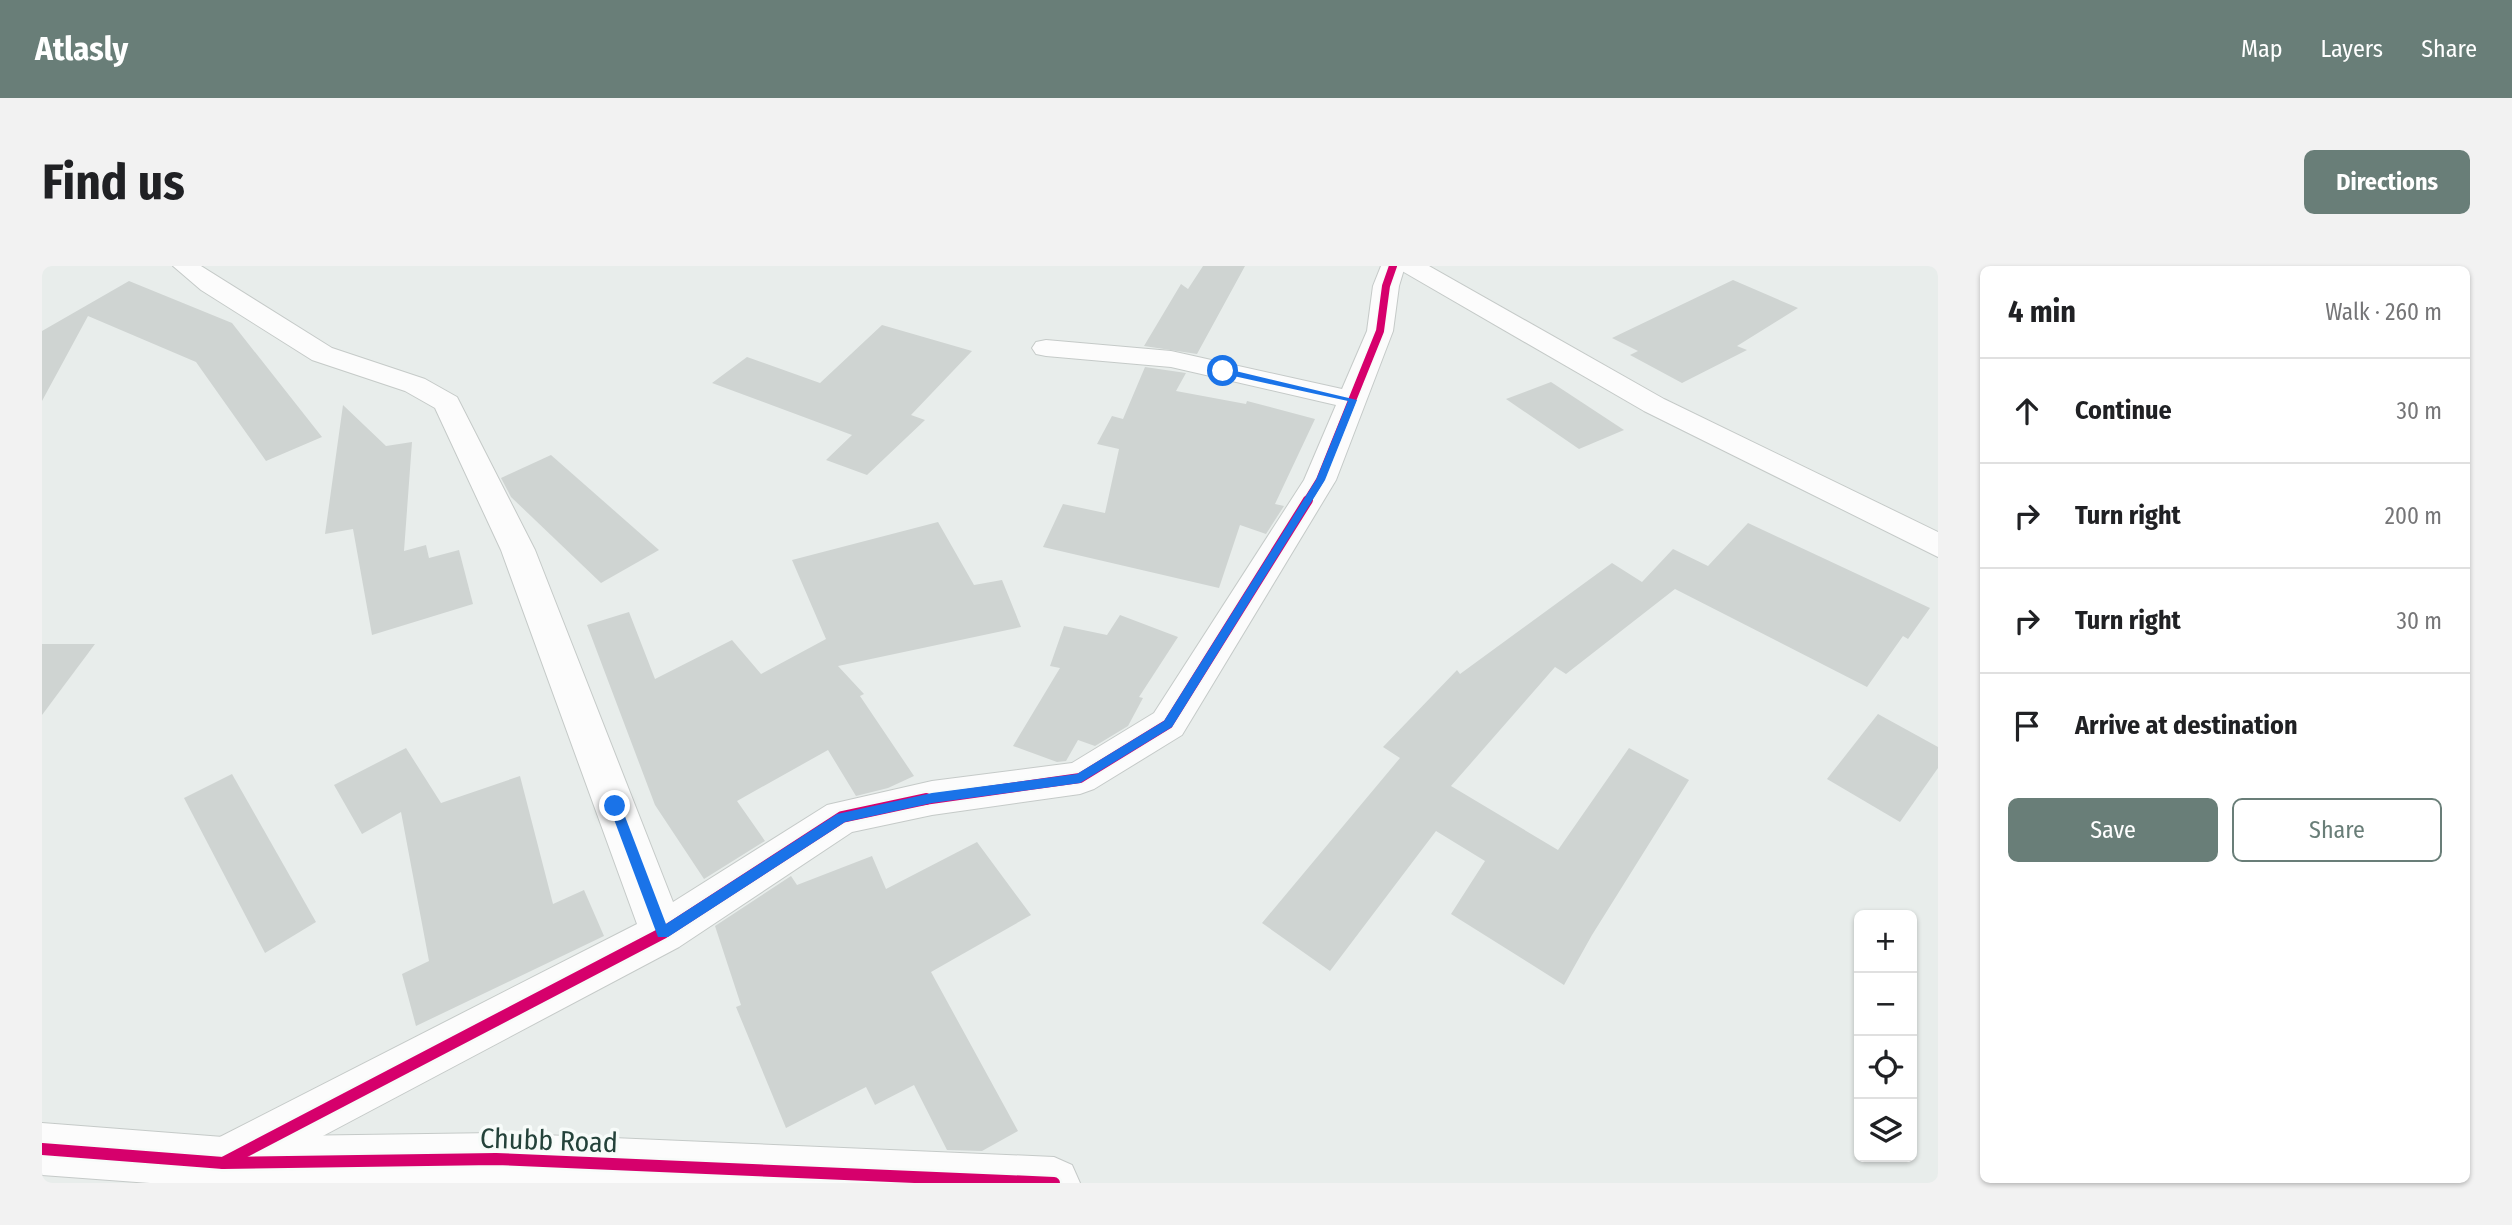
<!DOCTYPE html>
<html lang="en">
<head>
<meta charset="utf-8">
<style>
  :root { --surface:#fff; --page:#f2f2f2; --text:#202124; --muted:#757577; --line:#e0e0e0; --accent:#697e78 }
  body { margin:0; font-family:"Fira Sans Condensed",sans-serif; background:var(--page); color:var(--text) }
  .controls { position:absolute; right:21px; bottom:21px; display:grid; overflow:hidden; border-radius:10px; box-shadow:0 2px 5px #0004 }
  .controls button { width:63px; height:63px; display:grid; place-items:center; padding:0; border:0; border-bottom:2px solid var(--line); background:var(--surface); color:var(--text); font:35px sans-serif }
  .stop { position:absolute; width:21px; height:21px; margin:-16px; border:5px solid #1a73e8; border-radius:50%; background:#fff }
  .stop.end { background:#1a73e8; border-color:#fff; box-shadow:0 2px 7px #0008 }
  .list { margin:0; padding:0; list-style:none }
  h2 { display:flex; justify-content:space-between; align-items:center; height:91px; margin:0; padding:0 28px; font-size:30px }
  h2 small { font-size:23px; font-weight:400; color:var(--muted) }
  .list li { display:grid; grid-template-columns:46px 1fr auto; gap:21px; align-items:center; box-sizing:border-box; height:105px; padding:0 28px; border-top:2px solid var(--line) }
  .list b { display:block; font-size:26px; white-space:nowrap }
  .list em { font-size:23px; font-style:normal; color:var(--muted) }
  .actions { display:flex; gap:14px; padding:21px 28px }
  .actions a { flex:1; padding:16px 0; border:2px solid var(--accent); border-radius:10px; text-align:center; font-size:24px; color:var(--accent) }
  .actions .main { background:var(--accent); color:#fff }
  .icon { flex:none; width:38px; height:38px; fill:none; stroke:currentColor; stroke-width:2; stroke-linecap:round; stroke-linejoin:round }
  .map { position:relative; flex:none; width:1896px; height:917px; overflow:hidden; border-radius:10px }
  header { display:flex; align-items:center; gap:42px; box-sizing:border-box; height:98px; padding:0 35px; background:var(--accent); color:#fff }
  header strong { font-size:33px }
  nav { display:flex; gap:38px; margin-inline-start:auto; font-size:24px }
  .intro { display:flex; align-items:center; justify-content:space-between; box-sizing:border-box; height:168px; padding:0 42px }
  h1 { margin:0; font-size:49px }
  .button { padding:18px 32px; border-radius:10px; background:var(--accent); color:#fff; font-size:24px; font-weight:700 }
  main { display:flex; gap:42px; padding:0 42px }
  aside { flex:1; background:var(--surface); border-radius:10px; box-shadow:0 2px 5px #0004 }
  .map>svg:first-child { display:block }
  .building { fill:#cfd4d2 }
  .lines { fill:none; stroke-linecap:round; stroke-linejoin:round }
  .minor-casing { stroke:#c5cac8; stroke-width:2 }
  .tertiary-casing { stroke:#c5cac8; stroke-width:2 }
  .minor { fill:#fcfcfc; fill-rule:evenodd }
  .tertiary { fill:#fcfcfc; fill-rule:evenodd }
  .cycleway-far2-casing { stroke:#f7fbf9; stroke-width:11 }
  .cycleway-far1-casing { stroke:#f7fbf9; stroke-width:14 }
  .cycleway-casing { stroke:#f7fbf9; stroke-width:17 }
  .cycleway-far2 { stroke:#d6006c; stroke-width:8 }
  .cycleway-far1 { stroke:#d6006c; stroke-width:10 }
  .cycleway { stroke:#d6006c; stroke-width:12 }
  .route { fill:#1a73e8 }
  .labels { text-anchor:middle; stroke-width:7; stroke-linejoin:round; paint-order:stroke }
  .near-street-label { font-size:28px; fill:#24423a; stroke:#f7fbf9 }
</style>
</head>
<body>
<header>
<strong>Atlasly</strong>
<nav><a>Map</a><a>Layers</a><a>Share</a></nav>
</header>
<div class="intro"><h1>Find us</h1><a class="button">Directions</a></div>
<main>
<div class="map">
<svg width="1896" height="917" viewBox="0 0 1896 917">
  <rect width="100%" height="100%" fill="#e8edeb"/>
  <g class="building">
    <path d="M1161,0H1203L1155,88L1102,80L1139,18L1146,23Z"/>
    <path d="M1691,14L1756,42L1695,80L1705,84L1640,117L1588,89L1596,85L1570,72Z"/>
    <path d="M87,15L190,57L280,171L224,195L154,96L46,50L0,135V65Z"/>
    <path d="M840,59L930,85L869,149L883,154L825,209L784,194L810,169L670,117L705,91L778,117Z"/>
    <path d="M1103,101L1144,107L1134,125L1204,138L1205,135L1273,153L1233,238L1242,240L1224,268L1198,259L1177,322L1001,281L1021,238L1063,247L1077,183L1055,178L1070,150L1081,153Z"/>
    <path d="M1509,116L1582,164L1537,183L1464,133Z"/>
    <path d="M301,139L344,180L370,176L362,285L384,279L387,292L417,284L431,338L330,369L311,263L283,268Z"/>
    <path d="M509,189L617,284L559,317L469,231L459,212Z"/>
    <path d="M896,256L932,319L960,314L979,361L796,400L822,428L818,430L872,510L846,522L814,530L786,484L695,535L723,575L662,613L613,539L545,359L587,346L613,413L690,374L719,408L784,373L750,294Z"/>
    <path d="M1706,257L1888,342L1866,373L1861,370L1825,421L1633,323L1524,408L1513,401L1409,520L1516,584L1587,482L1647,514L1550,669L1522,719L1409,648L1443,595L1394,565L1288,705L1220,657L1358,492L1341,481L1415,404L1418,408L1570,297L1600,316L1631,283L1666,300Z"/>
    <path d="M1078,349L1136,371L1097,431L1101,432L1086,460L1053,480L1036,474L1024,495L1015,496L971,480L1018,402L1008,400L1022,360L1065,369Z"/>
    <path d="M0,378H53L0,449Z"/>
    <path d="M1836,448L1896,481V502L1858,556L1785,513Z"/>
    <path d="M364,482L399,537L478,510L511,638L542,624L562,670L374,760L360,708L387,695L359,546L320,568L292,519Z"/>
    <path d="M190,508L274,656L223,687L142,532Z"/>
    <path d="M935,576L989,649L889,706L976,865L940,885L905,884L872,819L833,839L824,821L744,862L694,741L699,739L673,660L749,610L755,619L830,590L844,623Z"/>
  </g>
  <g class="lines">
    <g class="minor-casing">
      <path id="minor" d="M131,0H159L290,82L383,113L415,131L493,284L631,636L785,539L890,515L1030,497L1112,447L1262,214L1294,139L1129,101L1004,90L994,88L990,82L994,76L1004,74L1129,85L1300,123L1325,65L1331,20L1339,0H1363L1357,20L1351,65L1294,214L1140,469L1052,523L1038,528L890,549L810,566L637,681L192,917H180L168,912L160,894L168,876L595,658L459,284L393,142L363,125L270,94L159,24Z"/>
    </g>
    <g class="tertiary-casing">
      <g id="tertiary">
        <path d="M1357,0H1387L1622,133L1896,266V291L1602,145L1360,5Z"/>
        <path d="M0,857L181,871L454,867L1012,891L1030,899L1038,917H108L0,909Z"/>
      </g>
    </g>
    <use href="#minor" class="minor"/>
    <use href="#tertiary" class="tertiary"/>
    <g class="cycleway-far2-casing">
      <path id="cycleway-far2" d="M1265,235L1278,214L1338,65L1344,20L1351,0"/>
    </g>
    <g class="cycleway-far1-casing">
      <path id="cycleway-far1" d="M875,535L1038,512L1126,458L1266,234"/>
    </g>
    <g class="cycleway-casing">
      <g id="cycleway">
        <path d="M0,883L181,897L454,893L1012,917"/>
        <path d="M181,897L621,667L800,551L884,533"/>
      </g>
    </g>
    <use href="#cycleway-far2" class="cycleway-far2"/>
    <use href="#cycleway-far1" class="cycleway-far1"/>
    <use href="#cycleway" class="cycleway"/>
  </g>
  <path class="route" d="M1181,102L1315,134L1283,214L1130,461L1038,517L890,537L803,556L626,671H616L567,540L568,536H577L579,540L624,658L795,548L890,527L1035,508L1122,455L1274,214L1306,135L1178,107Z"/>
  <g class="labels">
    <g class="near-street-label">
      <text transform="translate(507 874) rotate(2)" y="10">Chubb Road</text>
    </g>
  </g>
</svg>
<div class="controls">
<button>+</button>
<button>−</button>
<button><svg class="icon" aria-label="locate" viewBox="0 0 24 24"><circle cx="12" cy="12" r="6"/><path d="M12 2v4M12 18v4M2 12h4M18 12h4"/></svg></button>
<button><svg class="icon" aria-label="layers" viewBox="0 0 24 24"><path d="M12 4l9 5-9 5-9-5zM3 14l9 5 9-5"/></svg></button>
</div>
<div class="stop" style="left:1181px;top:105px"></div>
<div class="stop end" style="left:573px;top:540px"></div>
</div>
<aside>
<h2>4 min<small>Walk · 260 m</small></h2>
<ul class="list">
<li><svg class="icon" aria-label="ahead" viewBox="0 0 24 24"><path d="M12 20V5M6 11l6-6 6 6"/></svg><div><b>Continue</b></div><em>30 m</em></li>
<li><svg class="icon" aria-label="right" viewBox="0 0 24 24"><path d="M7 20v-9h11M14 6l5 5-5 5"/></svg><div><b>Turn right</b></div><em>200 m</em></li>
<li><svg class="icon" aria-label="right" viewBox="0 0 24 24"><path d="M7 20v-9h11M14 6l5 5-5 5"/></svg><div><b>Turn right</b></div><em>30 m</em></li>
<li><svg class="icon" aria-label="arrive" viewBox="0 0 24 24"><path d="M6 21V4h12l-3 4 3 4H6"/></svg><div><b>Arrive at destination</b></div></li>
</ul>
<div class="actions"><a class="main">Save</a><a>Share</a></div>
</aside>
</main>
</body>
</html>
